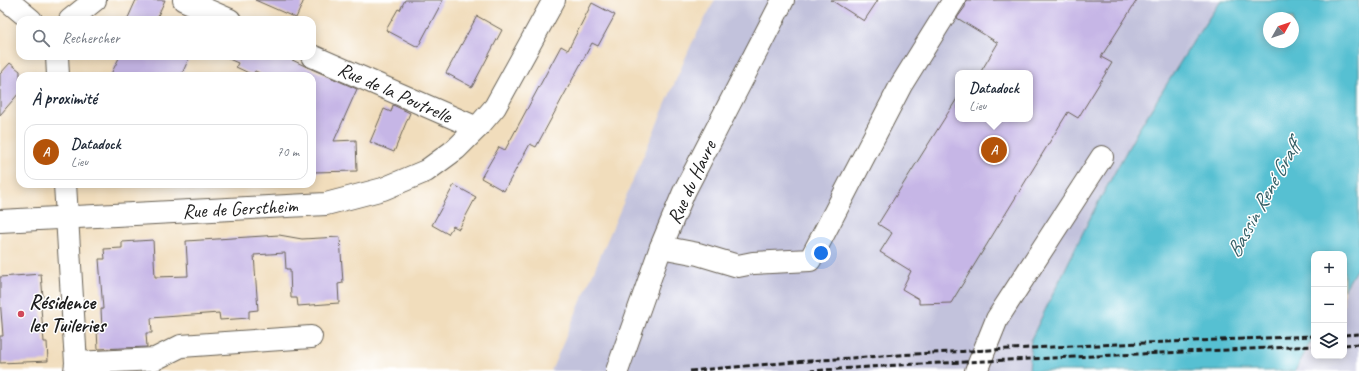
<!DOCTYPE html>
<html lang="fr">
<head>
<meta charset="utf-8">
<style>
  :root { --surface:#fff; --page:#f6f6f7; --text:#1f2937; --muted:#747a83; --line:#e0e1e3; --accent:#b45309 }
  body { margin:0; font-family:Caveat,sans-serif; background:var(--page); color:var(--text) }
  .controls { position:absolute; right:12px; bottom:12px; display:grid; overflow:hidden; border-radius:8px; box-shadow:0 2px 10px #0003 }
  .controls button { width:36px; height:36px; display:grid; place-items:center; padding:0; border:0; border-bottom:1px solid var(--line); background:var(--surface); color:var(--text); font:20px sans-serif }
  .compass { position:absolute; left:1263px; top:12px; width:36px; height:36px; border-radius:50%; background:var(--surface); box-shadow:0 2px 10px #0003; rotate:50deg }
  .you { position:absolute; left:821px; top:253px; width:14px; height:14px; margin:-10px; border:3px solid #fff; border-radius:50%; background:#1a73e8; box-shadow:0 0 0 6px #1a73e833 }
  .badge { display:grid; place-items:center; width:26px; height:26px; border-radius:50%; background:var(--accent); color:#fff; font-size:13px; font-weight:700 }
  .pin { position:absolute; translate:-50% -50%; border:2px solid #fff; box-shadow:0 1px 4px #0006 }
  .popup { position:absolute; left:955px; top:70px; width:78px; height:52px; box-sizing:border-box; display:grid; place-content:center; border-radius:8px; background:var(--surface); filter:drop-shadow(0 1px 3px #0005); font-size:13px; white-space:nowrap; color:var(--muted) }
  .popup b { font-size:15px; color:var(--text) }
  .popup::after { content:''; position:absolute; left:50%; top:100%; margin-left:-8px; border:8px solid transparent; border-top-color:var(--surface) }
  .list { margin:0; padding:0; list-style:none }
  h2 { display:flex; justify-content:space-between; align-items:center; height:52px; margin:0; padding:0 16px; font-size:17px }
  h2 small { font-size:13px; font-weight:400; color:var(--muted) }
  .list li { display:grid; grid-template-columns:26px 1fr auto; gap:12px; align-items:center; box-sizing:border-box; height:56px; margin:0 8px 8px; padding:0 8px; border:1px solid var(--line); border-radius:12px }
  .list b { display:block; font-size:15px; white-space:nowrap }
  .list p { margin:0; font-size:13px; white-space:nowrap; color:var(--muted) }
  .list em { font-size:13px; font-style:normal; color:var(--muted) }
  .icon { flex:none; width:22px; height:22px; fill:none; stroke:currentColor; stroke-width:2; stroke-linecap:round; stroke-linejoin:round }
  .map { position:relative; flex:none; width:1359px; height:371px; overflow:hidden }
  .search { position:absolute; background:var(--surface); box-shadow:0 2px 10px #0003; left:16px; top:16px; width:300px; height:44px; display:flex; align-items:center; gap:10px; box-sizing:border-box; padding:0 14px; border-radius:12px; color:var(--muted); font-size:15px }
  .panel { position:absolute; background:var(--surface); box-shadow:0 2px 10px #0003; left:16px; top:72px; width:300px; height:116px; border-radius:12px }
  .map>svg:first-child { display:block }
  .industrial { fill:#c2c2dc; fill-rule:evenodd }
  .water { fill:#56c0d2; stroke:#396e77; fill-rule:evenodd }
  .building { fill:#c6b6e6 }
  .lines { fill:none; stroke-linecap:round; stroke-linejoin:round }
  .minor-casing { stroke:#676054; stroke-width:24 }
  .major-casing { stroke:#676054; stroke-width:24 }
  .minor { stroke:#fff; stroke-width:22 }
  .major { stroke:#fff; stroke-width:22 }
  .rail { stroke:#1c1c1c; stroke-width:3; stroke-dasharray:6 3; stroke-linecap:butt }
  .poi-dot { fill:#d1495b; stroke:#fff; stroke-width:1.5 }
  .labels { text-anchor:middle; stroke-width:3; stroke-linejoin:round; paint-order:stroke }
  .street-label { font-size:20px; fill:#1c1c1c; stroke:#fff }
  .poi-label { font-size:20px; font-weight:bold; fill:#1c1c1c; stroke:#fff; text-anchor:start }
  .water-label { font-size:21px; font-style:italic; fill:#335e65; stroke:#fff }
</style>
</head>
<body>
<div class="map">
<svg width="1359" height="371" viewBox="0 0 1359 371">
  <rect width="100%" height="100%" fill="#fff"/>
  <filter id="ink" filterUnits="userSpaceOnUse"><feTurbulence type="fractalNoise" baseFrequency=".025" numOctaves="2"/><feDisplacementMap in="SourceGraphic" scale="8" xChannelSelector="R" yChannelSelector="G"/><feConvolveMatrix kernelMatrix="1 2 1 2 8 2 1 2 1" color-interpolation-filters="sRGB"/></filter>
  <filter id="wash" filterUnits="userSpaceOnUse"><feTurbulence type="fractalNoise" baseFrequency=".012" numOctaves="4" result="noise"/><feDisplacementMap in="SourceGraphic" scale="16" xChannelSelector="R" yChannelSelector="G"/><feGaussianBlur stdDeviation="0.9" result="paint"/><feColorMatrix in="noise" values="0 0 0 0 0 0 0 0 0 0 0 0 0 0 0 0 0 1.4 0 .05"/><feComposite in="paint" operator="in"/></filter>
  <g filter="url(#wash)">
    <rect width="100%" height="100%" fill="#f1ddbc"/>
    <path class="industrial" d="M715,0H1359V371H551L691,45ZM1269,18H1293V42H1269ZM958,73H1030V119H958ZM1314,254H1344V356H1314Z"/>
    <path class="water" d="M1221,0H1359V265L1344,290V254H1314V336L1295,371H1029L1031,339L1094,210L1137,132L1196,37ZM1269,18H1293V42H1269Z"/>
    <g id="blocks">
      <g class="building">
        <path d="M136,0H165L156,20H127Z"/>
        <path d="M255,0H304L296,18Z"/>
        <path d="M405,0H443L418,47L386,30L398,9L400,10Z"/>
        <path d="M831,0H878L864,21Z"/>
        <path d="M966,0H1137L1101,57L1112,63L1078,118L1068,112L951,303L919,304V299L902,289L911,271L880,252L892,233L878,224L958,97V119H1030V73H980L998,43L957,18L965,7Z"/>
        <path d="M592,3L615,15L598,46L592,43L536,147L530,144L504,191L481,178L499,147L505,150L561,46L568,50Z"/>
        <path d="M477,16L502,30L472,87L446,73Z"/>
        <path d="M120,56H190L181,76H110Z"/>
        <path d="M222,56H284L307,67L357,89L334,141L356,140L357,171L312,172V76H266L255,71L253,75L236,67L238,63Z"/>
        <path d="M10,63L20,71V92L0,115V74Z"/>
        <path d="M393,105L410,113L394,152L370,142L384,109L391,112Z"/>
        <path d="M454,185L476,197L459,229L453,226L448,234L432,225Z"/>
        <path d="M279,235L302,239L340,237L343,283L338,284L339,303L298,306L297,298H291L290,269H286L285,253L254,255L258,310L249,311V318L220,320L219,313L151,318L152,333H146L147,347L98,349L97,330L102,329L101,309H103L99,259H105L104,249L122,248V242L153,240L155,277L188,276L186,241Z"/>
        <path d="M41,274L43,297H40L44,342H47L48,361L0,363V336H3L0,299V277Z"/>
      </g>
    </g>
  </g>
  <g filter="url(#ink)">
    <use href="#blocks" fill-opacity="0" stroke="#676054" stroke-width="1"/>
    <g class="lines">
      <g class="minor-casing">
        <g id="minor">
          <path d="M7,0L31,20"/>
          <path d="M184,0L230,20"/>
          <path d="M70,20L95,0"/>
          <path d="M57,56L58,76"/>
          <path d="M312,56L477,128"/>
          <path d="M65,184L76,363L75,371"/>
          <path d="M0,221L326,204L383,189L426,171L456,149L477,128L495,107L554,0"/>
          <path d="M661,247L698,254L738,266L753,263L810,260L901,85L954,0"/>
          <path d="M76,363L155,359L181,346L311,337"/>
          <path d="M976,371L997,319L1102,157"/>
        </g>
      </g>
      <g class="major-casing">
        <path id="major" d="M617,371L661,247L684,192L783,0"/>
      </g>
      <use href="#minor" class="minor"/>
      <use href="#major" class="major"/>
      <g class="rail">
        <path d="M1344,335L1359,334"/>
        <path d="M1344,345L1359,344"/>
        <path d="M690,371C898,351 1106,345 1314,336"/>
        <path d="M809,371L899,365L1314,346"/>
      </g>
    </g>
  </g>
  <circle class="poi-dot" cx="21" cy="314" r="4"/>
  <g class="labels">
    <g class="street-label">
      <text transform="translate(395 92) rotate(24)" y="7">Rue de la Poutrelle</text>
      <text transform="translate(691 182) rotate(-65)" y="7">Rue du Havre</text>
      <text transform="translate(240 208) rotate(-3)" y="7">Rue de Gerstheim</text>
    </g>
    <g class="poi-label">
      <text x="29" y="309">Résidence<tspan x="29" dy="23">les Tuileries</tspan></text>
    </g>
    <g class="water-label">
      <text transform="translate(1263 199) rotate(-61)" y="7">Bassin René Graff</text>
    </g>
  </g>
</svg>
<div class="controls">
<button>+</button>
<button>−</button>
<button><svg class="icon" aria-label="layers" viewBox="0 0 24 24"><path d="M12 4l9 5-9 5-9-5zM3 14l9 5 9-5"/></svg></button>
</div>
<svg class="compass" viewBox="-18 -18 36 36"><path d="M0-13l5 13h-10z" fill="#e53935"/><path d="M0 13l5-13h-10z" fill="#747a83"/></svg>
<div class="you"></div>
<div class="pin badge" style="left:994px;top:150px">A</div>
<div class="popup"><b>Datadock</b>Lieu</div>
<div class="search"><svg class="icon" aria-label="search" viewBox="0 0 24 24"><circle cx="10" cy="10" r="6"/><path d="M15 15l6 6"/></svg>Rechercher</div>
<section class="panel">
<h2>À proximité<small></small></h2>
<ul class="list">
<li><span class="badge">A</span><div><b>Datadock</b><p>Lieu</p></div><em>70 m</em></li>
</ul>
</section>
</div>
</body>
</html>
